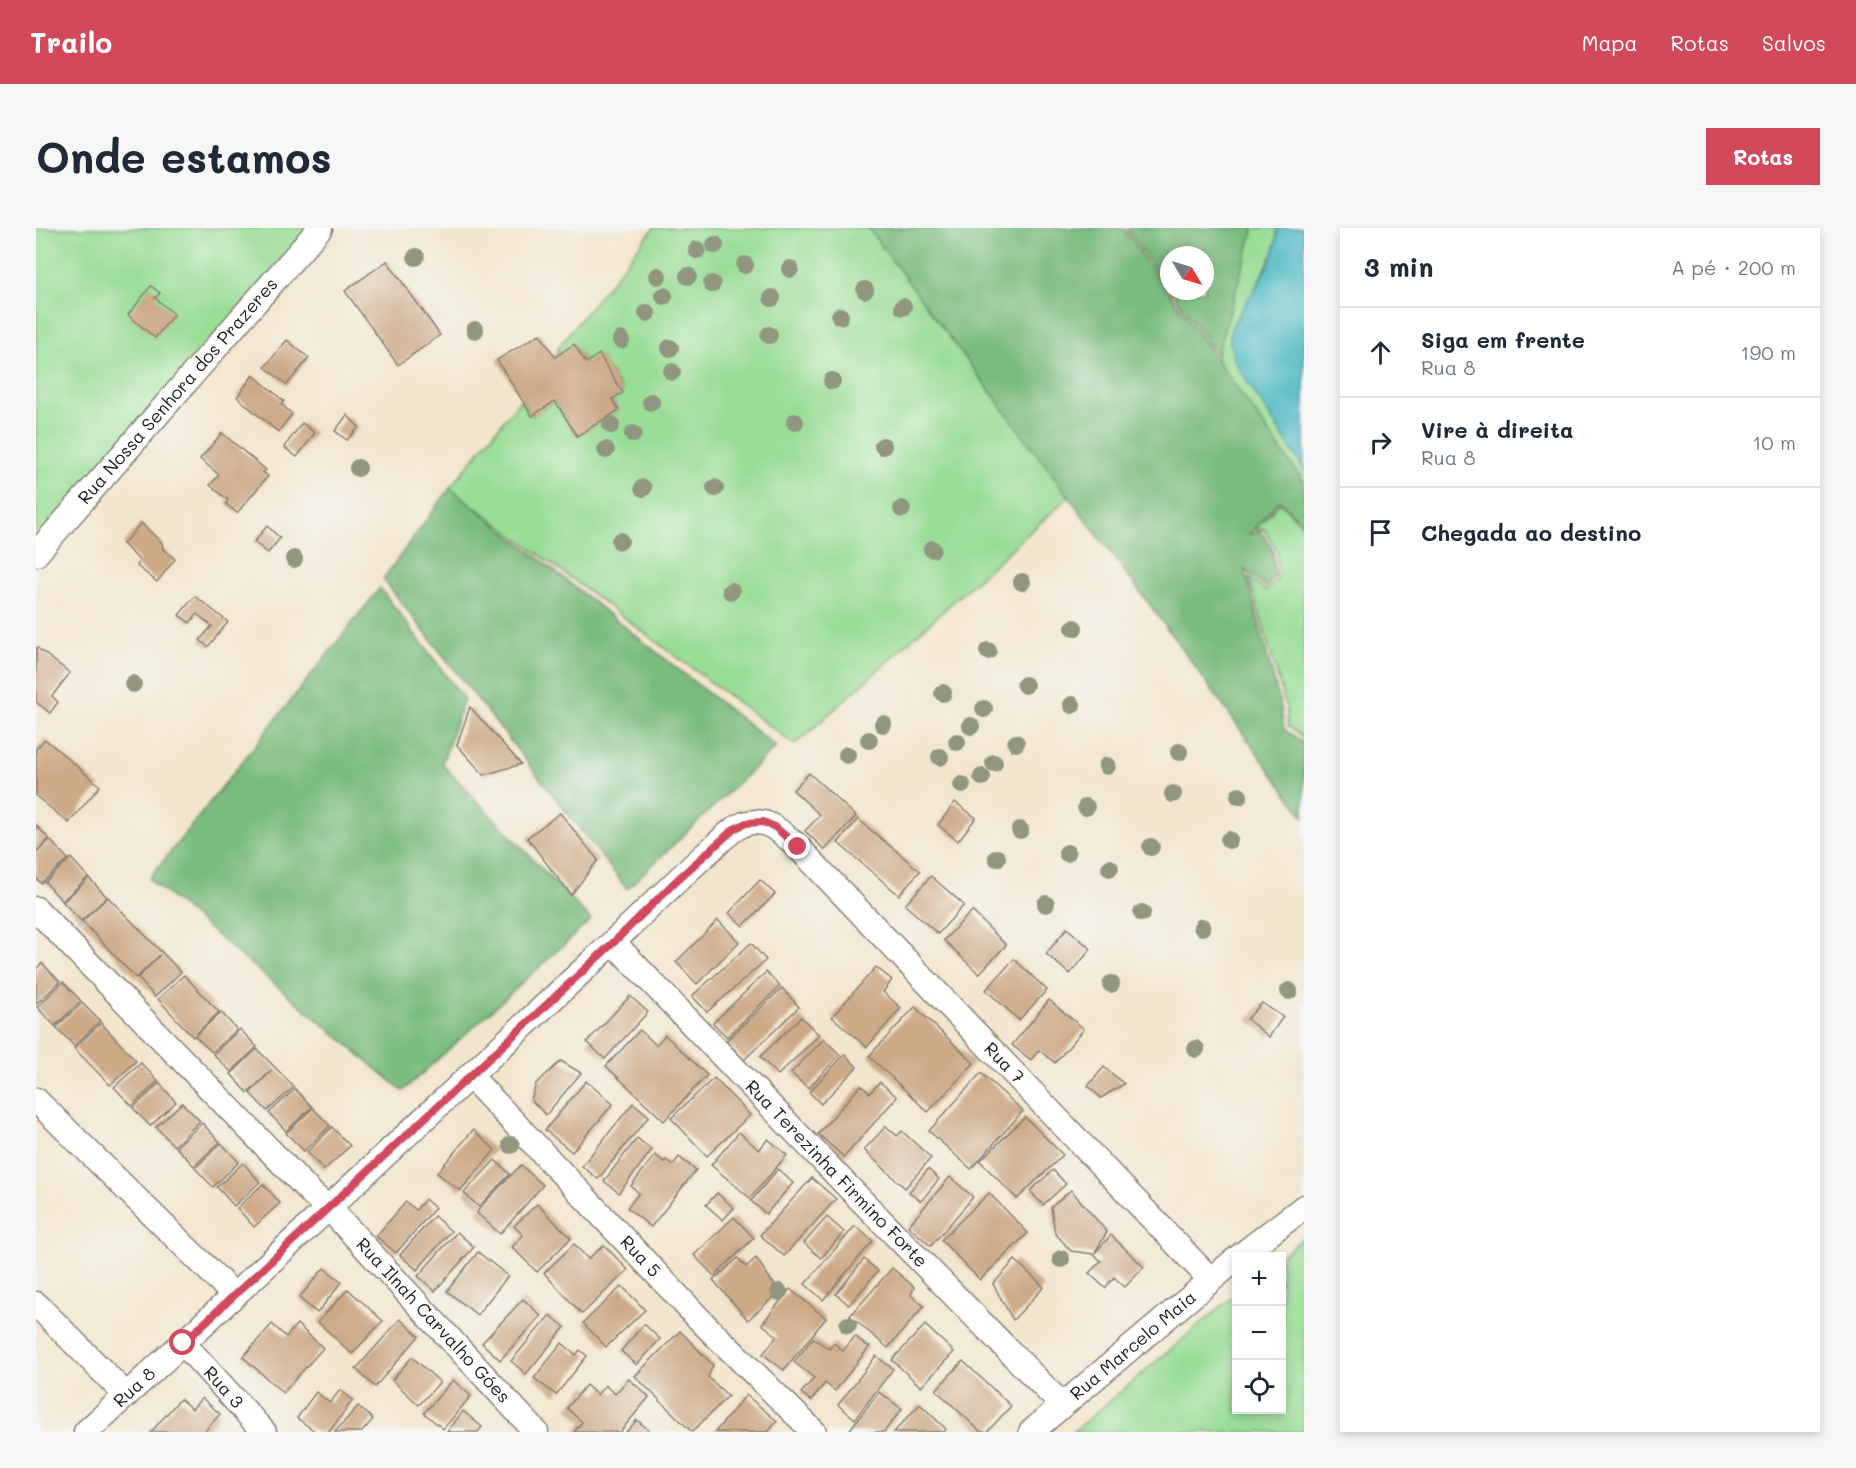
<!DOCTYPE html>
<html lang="pt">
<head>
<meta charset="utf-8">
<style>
  :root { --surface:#fff; --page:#f6f6f7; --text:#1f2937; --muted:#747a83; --line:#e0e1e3; --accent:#d1495b }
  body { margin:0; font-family:Mali,sans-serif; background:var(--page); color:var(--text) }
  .controls { position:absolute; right:18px; bottom:18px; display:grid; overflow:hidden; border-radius:0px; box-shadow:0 3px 9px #0003 }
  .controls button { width:54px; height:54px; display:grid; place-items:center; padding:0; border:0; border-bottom:2px solid var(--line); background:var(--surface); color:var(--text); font:30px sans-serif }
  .compass { position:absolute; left:1124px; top:18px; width:54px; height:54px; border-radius:50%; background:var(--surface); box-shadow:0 3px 9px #0003; rotate:128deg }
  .stop { position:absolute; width:18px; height:18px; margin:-14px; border:4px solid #d1495b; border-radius:50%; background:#fff }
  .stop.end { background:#d1495b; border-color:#fff; box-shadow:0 2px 6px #0008 }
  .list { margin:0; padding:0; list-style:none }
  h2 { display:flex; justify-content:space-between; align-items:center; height:78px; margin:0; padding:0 24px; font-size:26px }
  h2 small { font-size:20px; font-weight:400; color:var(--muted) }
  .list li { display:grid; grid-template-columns:39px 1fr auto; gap:18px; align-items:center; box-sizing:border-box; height:90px; padding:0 24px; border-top:2px solid var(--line) }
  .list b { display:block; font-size:22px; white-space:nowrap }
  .list p { margin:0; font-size:20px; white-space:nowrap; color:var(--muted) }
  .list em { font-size:20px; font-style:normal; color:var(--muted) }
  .icon { flex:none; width:33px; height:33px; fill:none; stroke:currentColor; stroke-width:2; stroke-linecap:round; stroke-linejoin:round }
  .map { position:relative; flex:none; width:1268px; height:1204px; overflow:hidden; border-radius:0px }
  header { display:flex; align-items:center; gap:36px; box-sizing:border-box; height:84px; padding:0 30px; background:var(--accent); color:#fff }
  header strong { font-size:28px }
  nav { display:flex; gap:33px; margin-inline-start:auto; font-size:21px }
  .intro { display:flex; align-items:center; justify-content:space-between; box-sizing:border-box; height:144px; padding:0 36px }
  h1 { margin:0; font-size:42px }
  .button { padding:15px 27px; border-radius:0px; background:var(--accent); color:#fff; font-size:21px; font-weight:700 }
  main { display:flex; gap:36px; padding:0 36px }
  aside { flex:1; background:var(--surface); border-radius:0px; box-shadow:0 3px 9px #0003 }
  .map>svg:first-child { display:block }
  .green { fill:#99dd95; stroke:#5a7c58; stroke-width:1.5 }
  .forest { fill:#7abc7e; stroke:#4b6c4d; stroke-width:1.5 }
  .water { fill:#49b7c2; stroke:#326a6f; stroke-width:1.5 }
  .building { fill:#cda986 }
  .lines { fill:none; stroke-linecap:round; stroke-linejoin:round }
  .street-casing { stroke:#878075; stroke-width:27 }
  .street { stroke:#fff; stroke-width:24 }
  .tree { fill:#919680 }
  .route { stroke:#d1495b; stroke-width:8 }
  .labels { text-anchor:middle; stroke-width:4.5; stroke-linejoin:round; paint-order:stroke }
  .street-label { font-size:18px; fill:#1c1c1c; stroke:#f6f6f2 }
</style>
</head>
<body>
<header>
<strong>Trailo</strong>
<nav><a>Mapa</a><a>Rotas</a><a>Salvos</a></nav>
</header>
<div class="intro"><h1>Onde estamos</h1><a class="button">Rotas</a></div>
<main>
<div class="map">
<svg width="1268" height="1204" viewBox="0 0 1268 1204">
  <rect width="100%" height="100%" fill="#f6f6f2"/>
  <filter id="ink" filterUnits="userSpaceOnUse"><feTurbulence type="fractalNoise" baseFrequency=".0167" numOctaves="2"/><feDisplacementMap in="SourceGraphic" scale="12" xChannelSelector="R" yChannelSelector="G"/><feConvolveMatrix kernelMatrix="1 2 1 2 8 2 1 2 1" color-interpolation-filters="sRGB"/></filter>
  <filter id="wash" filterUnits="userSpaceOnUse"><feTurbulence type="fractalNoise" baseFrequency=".008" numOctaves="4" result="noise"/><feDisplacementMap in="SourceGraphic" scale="24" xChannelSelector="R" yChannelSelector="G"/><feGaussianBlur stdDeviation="1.35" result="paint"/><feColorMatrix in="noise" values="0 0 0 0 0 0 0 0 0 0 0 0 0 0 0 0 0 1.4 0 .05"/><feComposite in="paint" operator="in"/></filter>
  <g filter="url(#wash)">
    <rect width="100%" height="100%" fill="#f2e5ce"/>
    <g class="green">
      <path d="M0,0H278L0,322Z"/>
      <path d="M618,0H834L1036,266L759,517L414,260L485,171L496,188L519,173L541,208L582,182L576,171L587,164L563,127L550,135L538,117L519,129L523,118Z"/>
      <path d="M1217,0H1241V11L1238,23L1194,110L1199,134L1268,241V254L1222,195L1182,137L1179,104Z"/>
      <path d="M1244,275L1268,299V510L1252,498L1250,478L1213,349L1230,363L1242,351L1241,323L1228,301L1219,302Z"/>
      <path d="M1268,1009V1204H1037L1200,1066V1182H1246L1245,1028Z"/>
    </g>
    <g class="forest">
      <path d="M832,0H1087L1268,254V296L1243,273L1213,306L1225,303L1237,323L1239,349L1230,359L1209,342L1245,479L1248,501L1268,515V589L1119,384Z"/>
      <path d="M1090,0H1218L1181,127L1135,63H1169V27H1133V60Z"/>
      <path d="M414,260L740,519L591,661L347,351Z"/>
      <path d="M344,360L428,471L406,536L555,692L367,863L113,651Z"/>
    </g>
    <path class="water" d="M1241,0H1268V241L1199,134C1195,123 1192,110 1196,98C1199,92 1203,86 1206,81C1221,56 1242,30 1241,0Z"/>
    <g id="blocks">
      <g class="building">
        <path d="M351,33L404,107L362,137L309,63Z"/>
        <path d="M115,58L124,65L119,70L138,86L119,110L92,87Z"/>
        <path d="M504,106L519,129L538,116L550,135L563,126L587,165L576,171L583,182L541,208L519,173L496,188L461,132Z"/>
        <path d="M251,112L273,130L251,157L229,139Z"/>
        <path d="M217,147L248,173L245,176L256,186L242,204L201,169Z"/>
        <path d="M311,187L323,199L311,212L299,203Z"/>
        <path d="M266,195L279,205L261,229L248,219Z"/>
        <path d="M186,205L230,242L227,244L232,248L201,285L190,276L192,272L174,257L183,247L164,231Z"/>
        <path d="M105,295L126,315L127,321L139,331L121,354L101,338L103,332L87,316Z"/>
        <path d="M231,298L244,310L232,325L218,314Z"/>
        <path d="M159,368L192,394L172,419L164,412L176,398L161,386L154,395L143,387Z"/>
        <path d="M0,419L34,445L16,468L22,474L14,485L0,474Z"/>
        <path d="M434,479L485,536L448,547L421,517Z"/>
        <path d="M9,511L64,558L33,595L0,568V521Z"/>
        <path d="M773,545L820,588L789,622L769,603L784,587L757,562Z"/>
        <path d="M919,574L940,590L922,613L902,597Z"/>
        <path d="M524,585L562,632L535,667L491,610Z"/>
        <path d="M822,591L884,643L863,667L802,615Z"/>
        <path d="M0,597L13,611L0,624Z"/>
        <path d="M14,612L32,631L5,655L0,650V625Z"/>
        <path d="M35,630L52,649L26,673L9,654Z"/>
        <path d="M895,648L928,677L902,706L869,677Z"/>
        <path d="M53,650L71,669L45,693L27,674Z"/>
        <path d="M724,652L739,666L707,698L693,685Z"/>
        <path d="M72,669L145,744L119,769L102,750L124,727L100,750L46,693Z"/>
        <path d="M936,683L970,717L943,746L908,712Z"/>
        <path d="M682,692L703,714L661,756L640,734Z"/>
        <path d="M1031,700L1055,721L1034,746L1010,726Z"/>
        <path d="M715,715L730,732L671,784L656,768Z"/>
        <path d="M978,731L1011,762L983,792L950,762Z"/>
        <path d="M6,735L24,754L0,776V741Z"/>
        <path d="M840,739L856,752L847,764L865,780L831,819L796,789Z"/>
        <path d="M730,744L744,758L691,809L677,795Z"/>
        <path d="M148,747L183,784L157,809L122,771Z"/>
        <path d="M27,754L45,773L19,798L1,779Z"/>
        <path d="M746,760L763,779L708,832L690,813Z"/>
        <path d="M594,768L612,784L569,831L551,814Z"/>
        <path d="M1013,772L1048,801L1019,835L1003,822L995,832L976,817Z"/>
        <path d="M46,775L64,793L38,818L20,799Z"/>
        <path d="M1226,775L1247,789L1233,809L1211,791Z"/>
        <path d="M879,779L938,835L892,884L833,828Z"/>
        <path d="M185,784L201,802L176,824L159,808Z"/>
        <path d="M765,789L783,807L742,847L724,829Z"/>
        <path d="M65,795L100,833L74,857L38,820Z"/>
        <path d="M204,801L221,819L195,844L177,826Z"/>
        <path d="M604,802L620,817L629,807L671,847L628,893L570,838Z"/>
        <path d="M788,811L804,827L772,860L755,845Z"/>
        <path d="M221,821L258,859L231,883L214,865L236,842L212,865L195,846Z"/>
        <path d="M809,826L821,839L785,876L773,864Z"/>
        <path d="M525,833L545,845L510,887L495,872L500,856Z"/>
        <path d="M105,835L122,853L96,878L78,859Z"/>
        <path d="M1068,839L1088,856L1065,870L1052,858Z"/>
        <path d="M945,845L987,883L935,941L893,903Z"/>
        <path d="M678,850L714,887L671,928L635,890Z"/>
        <path d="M550,853L577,876L536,924L509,902Z"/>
        <path d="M844,854L861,869L808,929L782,906L825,857L834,865Z"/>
        <path d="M123,855L140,874L114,898L97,880Z"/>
        <path d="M259,861L276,879L250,903L233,885Z"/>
        <path d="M146,875L164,893L138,918L120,899Z"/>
        <path d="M597,875L613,888L562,951L546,938Z"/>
        <path d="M277,880L294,898L268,923L250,905Z"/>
        <path d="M989,889L1027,927L981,971L944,933Z"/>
        <path d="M166,895L184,914L158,938L140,919Z"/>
        <path d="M850,898L861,908L866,903L895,930L869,960L828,922Z"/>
        <path d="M296,899L314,918L288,942L271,924Z"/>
        <path d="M437,902L459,922L424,963L401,945Z"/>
        <path d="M703,904L723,922L732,911L751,927L714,970L675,937Z"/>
        <path d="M601,910L616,922L583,965L568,953Z"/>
        <path d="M185,915L203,934L177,959L159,940Z"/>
        <path d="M619,927L628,934L630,932L637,937L643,929L660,942L615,999L591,980L603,965L595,958Z"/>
        <path d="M459,932L474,946L443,979L428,965Z"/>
        <path d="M207,935L224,954L198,978L181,959Z"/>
        <path d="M485,937L507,957L464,1006L441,985L444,979Z"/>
        <path d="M742,941L757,955L730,986L715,973Z"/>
        <path d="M892,941L903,951L885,973L873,964Z"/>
        <path d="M1017,942L1030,956L1007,977L994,963Z"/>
        <path d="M914,949L937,969L895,1018L872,998Z"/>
        <path d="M776,950L800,971L748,1028L724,1007Z"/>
        <path d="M227,956L244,975L218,999L201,980Z"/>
        <path d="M1035,962L1071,1004L1058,1026L1075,1007L1108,1039L1089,1059L1078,1049L1069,1060L1053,1045L1065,1033L1058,1026L1035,1023L1019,1005L1015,979Z"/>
        <path d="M681,965L698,980L687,992L670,977Z"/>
        <path d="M953,965L992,1005L944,1052L905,1012Z"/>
        <path d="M389,971L399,980L360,1025L340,1008L370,974L380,982Z"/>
        <path d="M501,976L535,1010L501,1044L476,1019L487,1007L478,998Z"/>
        <path d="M398,988L415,1003L381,1042L364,1027Z"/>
        <path d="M698,989L718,1010L678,1048L658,1027Z"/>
        <path d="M791,989L808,1004L785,1030L768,1015Z"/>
        <path d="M819,998L837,1013L787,1072L769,1056Z"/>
        <path d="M421,1004L438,1019L399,1063L382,1048Z"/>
        <path d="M538,1016L552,1031L568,1017L592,1042L546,1086L508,1045Z"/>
        <path d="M442,1024L472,1048L441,1087L411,1063Z"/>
        <path d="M702,1030L710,1039L720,1030L743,1064L712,1092L677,1052Z"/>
        <path d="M828,1031L842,1043L813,1077L800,1066Z"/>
        <path d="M979,1032L1008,1059L977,1092L957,1056Z"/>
        <path d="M288,1040L306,1054L281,1085L263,1070Z"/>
        <path d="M856,1040L878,1059L875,1067L888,1078L852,1120L814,1088Z"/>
        <path d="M586,1058L609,1082L570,1119L547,1095Z"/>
        <path d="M312,1061L347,1093L316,1126L282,1094Z"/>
        <path d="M754,1061L790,1090L748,1142L727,1126L741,1108L726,1096Z"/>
        <path d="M487,1071L505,1088L464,1132L446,1115Z"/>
        <path d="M514,1087L529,1099L490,1146L475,1133Z"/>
        <path d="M364,1091L383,1108L339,1159L320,1141Z"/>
        <path d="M236,1096L250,1109L261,1096L287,1120L247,1165L207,1129Z"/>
        <path d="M608,1096L624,1111L601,1137L585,1123Z"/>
        <path d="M889,1097L918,1124L885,1159L856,1132Z"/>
        <path d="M644,1103L677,1137L672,1149L692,1168L656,1204L599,1148Z"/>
        <path d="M819,1108L829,1117L834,1118L799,1163L789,1155L775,1173L765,1165L778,1150L758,1134L777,1110L793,1121L798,1115L807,1123Z"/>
        <path d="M526,1115L540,1127L544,1122L551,1128L520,1167L498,1150Z"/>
        <path d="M840,1128L857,1141L819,1191L802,1177Z"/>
        <path d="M376,1129L404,1154L383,1177L356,1152Z"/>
        <path d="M927,1133L975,1178L951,1204H945L900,1162Z"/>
        <path d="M593,1151L613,1169L584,1204H538L546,1194L531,1180L550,1157L561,1167L569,1157L579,1166Z"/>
        <path d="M417,1152L435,1168L407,1201L388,1185Z"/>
        <path d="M304,1162L317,1172L293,1204H280L261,1190L280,1164L294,1175Z"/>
        <path d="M843,1164L866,1181L848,1204H812Z"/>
        <path d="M710,1167L741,1193L732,1204H679Z"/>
        <path d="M166,1170L184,1186L168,1204H115L144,1171L156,1181Z"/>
        <path d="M884,1176L910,1201L907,1204H858Z"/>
        <path d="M322,1178L337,1191L326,1204H299Z"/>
        <path d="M427,1183L446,1199L442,1204H411Z"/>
        <path d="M601,1192L615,1204H590Z"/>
      </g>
    </g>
  </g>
  <g filter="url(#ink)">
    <use href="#blocks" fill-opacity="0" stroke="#878075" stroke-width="1.5"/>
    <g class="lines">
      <g class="street-casing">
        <g id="street">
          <path id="s1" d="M0,326L284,0"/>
          <path id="s2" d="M0,681L278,968L293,980L500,1204"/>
          <path id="s3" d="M577,714L820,967L1026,1177"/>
          <path id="s4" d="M434,848L667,1095L778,1204"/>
          <path d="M0,872L185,1054L198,1068"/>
          <path d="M1204,1028L1268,979"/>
          <path d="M0,1076L90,1167"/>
          <path id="s5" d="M147,1115L228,1204"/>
          <path id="s6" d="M50,1204C221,1048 389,889 558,732C596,697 632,660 670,626C682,616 693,602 708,596C731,588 746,605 762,619L1174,1051"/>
          <path id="s7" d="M995,1204L1200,1031"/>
        </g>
      </g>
      <use href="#street" class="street"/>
    </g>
    <g class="tree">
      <circle cx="679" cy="17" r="9"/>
      <circle cx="661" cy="22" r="9"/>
      <circle cx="380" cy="29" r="9"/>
      <circle cx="709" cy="37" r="9"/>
      <circle cx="754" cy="41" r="9"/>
      <circle cx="622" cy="48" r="9"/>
      <circle cx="652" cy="48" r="9"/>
      <circle cx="676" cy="56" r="9"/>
      <circle cx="829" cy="62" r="9"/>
      <circle cx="628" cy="68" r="9"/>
      <circle cx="736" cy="70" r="9"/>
      <circle cx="867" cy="79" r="9"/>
      <circle cx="611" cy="85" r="9"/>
      <circle cx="804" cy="88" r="9"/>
      <circle cx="439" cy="102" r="9"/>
      <circle cx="733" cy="107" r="9"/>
      <circle cx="585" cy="112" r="9"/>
      <circle cx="634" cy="120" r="9"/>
      <circle cx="636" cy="144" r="9"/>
      <circle cx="796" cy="153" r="9"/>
      <circle cx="615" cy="174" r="9"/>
      <circle cx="759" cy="194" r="9"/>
      <circle cx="575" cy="197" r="9"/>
      <circle cx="597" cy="206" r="9"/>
      <circle cx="847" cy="218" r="9"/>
      <circle cx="570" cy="222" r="9"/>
      <circle cx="322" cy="240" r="9"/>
      <circle cx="607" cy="260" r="9"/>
      <circle cx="679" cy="260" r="9"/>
      <circle cx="866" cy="281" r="9"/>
      <circle cx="584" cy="313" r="9"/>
      <circle cx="896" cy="321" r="9"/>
      <circle cx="258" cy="331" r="9"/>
      <circle cx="986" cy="354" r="9"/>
      <circle cx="695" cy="363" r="9"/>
      <circle cx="1038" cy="400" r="9"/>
      <circle cx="952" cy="423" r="9"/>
      <circle cx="97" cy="456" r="9"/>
      <circle cx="989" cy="457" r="9"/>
      <circle cx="907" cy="465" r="9"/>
      <circle cx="1036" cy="477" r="9"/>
      <circle cx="948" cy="481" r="9"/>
      <circle cx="847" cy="496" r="9"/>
      <circle cx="935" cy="498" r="9"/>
      <circle cx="833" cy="512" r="9"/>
      <circle cx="921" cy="514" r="9"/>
      <circle cx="980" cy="515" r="9"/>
      <circle cx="1143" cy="524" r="9"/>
      <circle cx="811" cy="527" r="9"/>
      <circle cx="904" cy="529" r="9"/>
      <circle cx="958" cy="535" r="9"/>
      <circle cx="1071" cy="538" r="9"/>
      <circle cx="946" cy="549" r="9"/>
      <circle cx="926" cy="557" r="9"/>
      <circle cx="1137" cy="566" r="9"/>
      <circle cx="1203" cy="568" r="9"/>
      <circle cx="1050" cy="579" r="9"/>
      <circle cx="984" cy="602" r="9"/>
      <circle cx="1193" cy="612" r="9"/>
      <circle cx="1115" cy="619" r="9"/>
      <circle cx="1031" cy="625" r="9"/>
      <circle cx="961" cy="630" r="9"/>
      <circle cx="1074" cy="640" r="9"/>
      <circle cx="1010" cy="676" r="9"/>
      <circle cx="1106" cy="685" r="9"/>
      <circle cx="1166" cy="699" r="9"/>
      <circle cx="1075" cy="756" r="9"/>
      <circle cx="1253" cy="763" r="9"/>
      <circle cx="1160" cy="821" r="9"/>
      <circle cx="475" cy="917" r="9"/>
      <circle cx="1025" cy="1031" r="9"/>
      <circle cx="743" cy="1064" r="9"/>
      <circle cx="812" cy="1097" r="9"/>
    </g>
  </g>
  <g class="lines" filter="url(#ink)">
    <path class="route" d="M147,1115L578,714L642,651L698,601L710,595L727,594L739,599L762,619"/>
  </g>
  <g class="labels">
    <g class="street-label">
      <text dy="6" stroke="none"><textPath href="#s1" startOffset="216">Rua Nossa Senhora dos Prazeres</textPath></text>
      <text dy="6" stroke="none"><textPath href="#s6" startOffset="1257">Rua 7</textPath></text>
      <text dy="6" stroke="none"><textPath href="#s3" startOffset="322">Rua Terezinha Firmino Forte</textPath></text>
      <text dy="6" stroke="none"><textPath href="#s4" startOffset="248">Rua 5</textPath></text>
      <text dy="6" stroke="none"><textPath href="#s2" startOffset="572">Rua Ilnah Carvalho Góes</textPath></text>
      <text dy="6" stroke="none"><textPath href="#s7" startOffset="134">Rua Marcelo Maia</textPath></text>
      <text dy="6" stroke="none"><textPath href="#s6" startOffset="66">Rua 8</textPath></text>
      <text dy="6" stroke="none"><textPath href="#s5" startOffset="60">Rua 3</textPath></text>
    </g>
  </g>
</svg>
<div class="controls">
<button>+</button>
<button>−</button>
<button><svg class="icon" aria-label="locate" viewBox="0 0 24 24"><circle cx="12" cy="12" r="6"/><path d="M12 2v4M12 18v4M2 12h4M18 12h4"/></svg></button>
</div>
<svg class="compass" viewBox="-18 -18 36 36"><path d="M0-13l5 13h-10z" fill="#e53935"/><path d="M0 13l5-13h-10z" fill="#747a83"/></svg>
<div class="stop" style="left:147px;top:1115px"></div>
<div class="stop end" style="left:762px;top:619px"></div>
</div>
<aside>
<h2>3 min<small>A pé · 200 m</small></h2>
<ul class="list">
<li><svg class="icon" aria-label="ahead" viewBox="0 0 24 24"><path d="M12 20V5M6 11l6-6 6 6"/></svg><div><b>Siga em frente</b><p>Rua 8</p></div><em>190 m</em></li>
<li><svg class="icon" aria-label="right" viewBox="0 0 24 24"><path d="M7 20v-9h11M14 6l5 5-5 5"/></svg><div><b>Vire à direita</b><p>Rua 8</p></div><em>10 m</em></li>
<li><svg class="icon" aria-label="arrive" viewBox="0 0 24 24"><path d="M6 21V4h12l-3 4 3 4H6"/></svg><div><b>Chegada ao destino</b></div></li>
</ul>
</aside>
</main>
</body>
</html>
